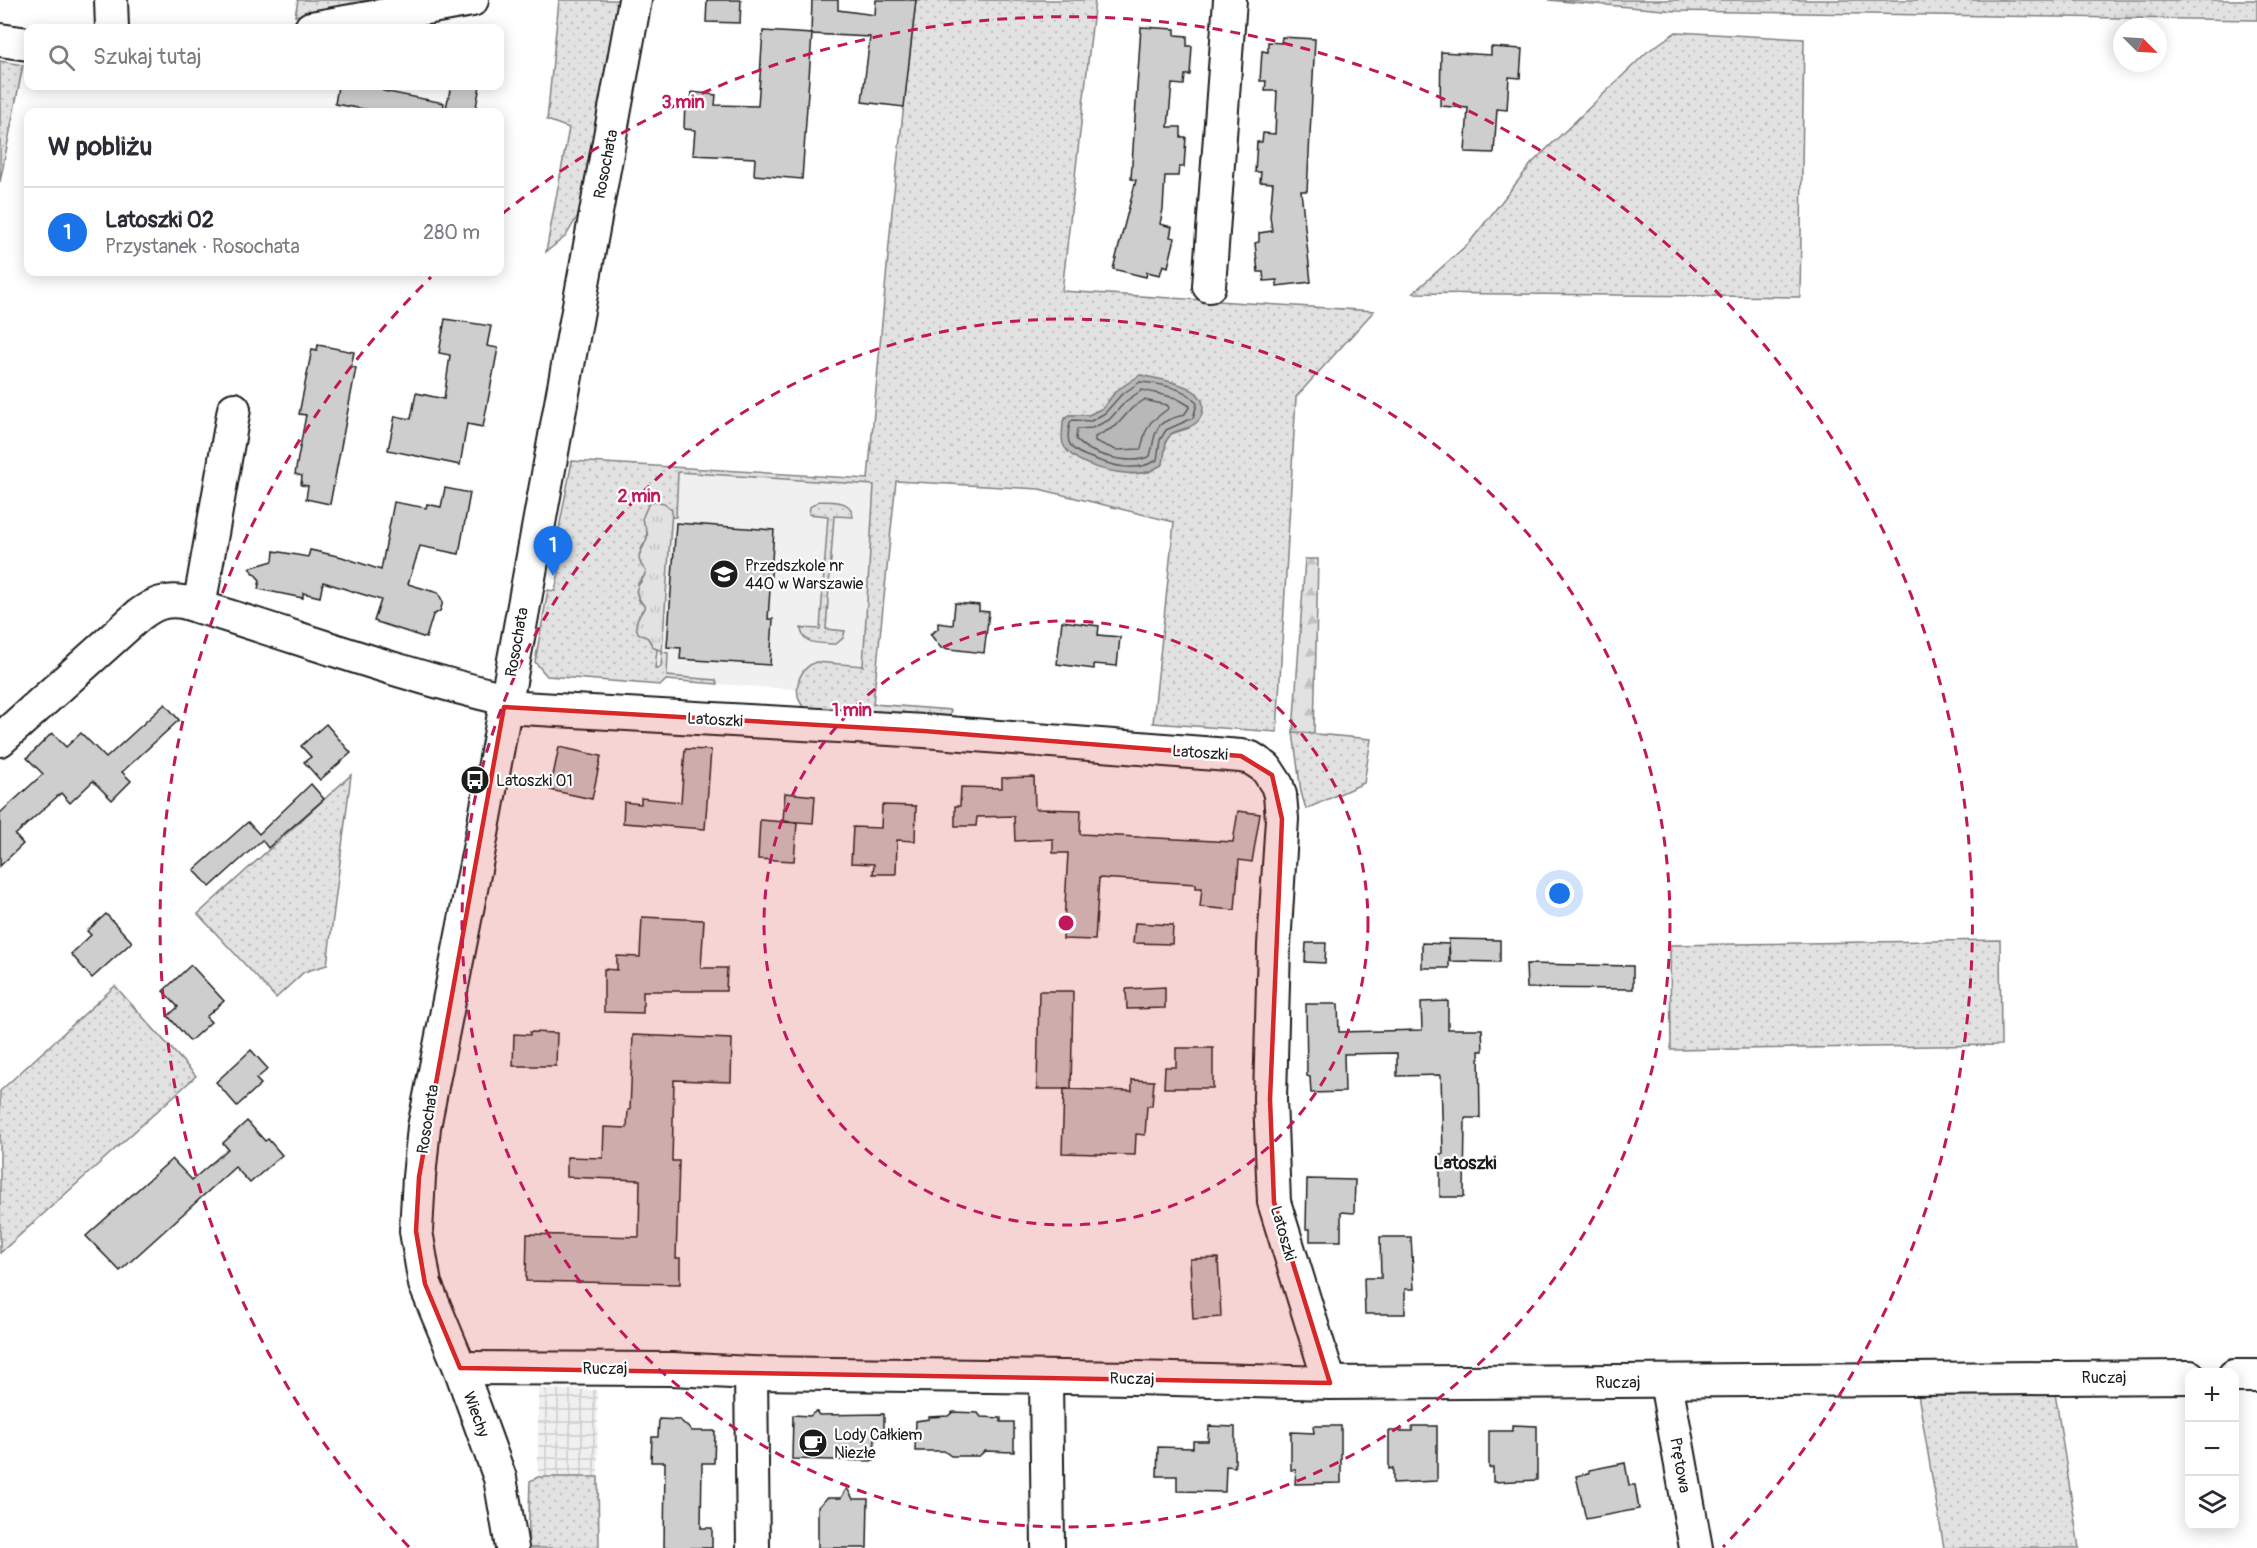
<!DOCTYPE html>
<html lang="pl">
<head>
<meta charset="utf-8">
<style>
  :root { --surface:#fff; --page:#f7f7f7; --text:#2b2b33; --muted:#7c7c81; --line:#e1e1e2; --accent:#1a73e8 }
  body { margin:0; font-family:Pangolin,sans-serif; background:var(--page); color:var(--text) }
  .controls { position:absolute; right:18px; bottom:18px; display:grid; overflow:hidden; border-radius:12px; box-shadow:0 3px 15px #0003 }
  .controls button { width:54px; height:54px; display:grid; place-items:center; padding:0; border:0; border-bottom:2px solid var(--line); background:var(--surface); color:var(--text); font:30px sans-serif }
  .compass { position:absolute; left:2113px; top:18px; width:54px; height:54px; border-radius:50%; background:var(--surface); box-shadow:0 3px 15px #0003; rotate:114deg }
  .you { position:absolute; left:1560px; top:894px; width:21px; height:21px; margin:-15px; border:4px solid #fff; border-radius:50%; background:#1a73e8; box-shadow:0 0 0 9px #1a73e833 }
  .badge { display:grid; place-items:center; width:39px; height:39px; border-radius:50%; background:var(--accent); color:#fff; font-size:20px; font-weight:700 }
  .pin { position:absolute; translate:-50% -50px; filter:drop-shadow(0 2px 3px #0008) }
  .pin::after { content:''; position:absolute; top:32px; width:21px; height:18px; background:inherit; clip-path:polygon(0 0,100% 0,50% 100%) }
  .list { margin:0; padding:0; list-style:none }
  h2 { display:flex; justify-content:space-between; align-items:center; height:78px; margin:0; padding:0 24px; font-size:26px }
  h2 small { font-size:20px; font-weight:400; color:var(--muted) }
  .list li { display:grid; grid-template-columns:39px 1fr auto; gap:18px; align-items:center; box-sizing:border-box; height:90px; padding:0 24px; border-top:2px solid var(--line) }
  .list b { display:block; font-size:22px; white-space:nowrap }
  .list p { margin:0; font-size:20px; white-space:nowrap; color:var(--muted) }
  .list em { font-size:20px; font-style:normal; color:var(--muted) }
  .icon { flex:none; width:33px; height:33px; fill:none; stroke:currentColor; stroke-width:2; stroke-linecap:round; stroke-linejoin:round }
  .map { position:relative; flex:none; width:2257px; height:1548px; overflow:hidden }
  .search { position:absolute; background:var(--surface); box-shadow:0 3px 15px #0003; left:24px; top:24px; width:480px; height:66px; display:flex; align-items:center; gap:15px; box-sizing:border-box; padding:0 21px; border-radius:12px; color:var(--muted); font-size:22px }
  .panel { position:absolute; background:var(--surface); box-shadow:0 3px 15px #0003; left:24px; top:108px; width:480px; height:168px; border-radius:12px }
  .map>svg:first-child { display:block }
  .built { fill:#f0f0f0 }
  .industrial { fill:url(#industrial-grid) }
  .grass { fill:url(#grass-dots); stroke:#7f7f7f; stroke-width:1.5; fill-rule:evenodd }
  .forest { fill:url(#forest-firs); stroke:#7f7f7f; stroke-width:1.5 }
  .park { fill:url(#park-tufts); stroke:#7f7f7f; stroke-width:1.5 }
  .water { fill:#b8b8b8; stroke:#7a7a7a; stroke-width:1.5 }
  .lines { fill:none; stroke-linecap:round; stroke-linejoin:round }
  .shore { stroke:#5a5a5a; stroke-width:1.5 }
  .building { fill:#cecece; stroke:#1c1c1c; stroke-width:1.5 }
  .minor-casing { stroke:#1c1c1c; stroke-width:36 }
  .minor { stroke:#fff; stroke-width:32 }
  .marked { fill:#d62828; fill-opacity:0.2; stroke:#d62828; stroke-width:4.5; stroke-linejoin:round }
  .ring { fill:none; stroke:#c2185b; stroke-width:3; stroke-dasharray:10 8 }
  .labels { text-anchor:middle; stroke-width:4.5; stroke-linejoin:round; paint-order:stroke }
  .street-label { font-size:16px; fill:#1c1c1c; stroke:#fff }
  .poi-label { font-size:16px; fill:#1c1c1c; stroke:#fff; text-anchor:start }
  .neighbourhood-label { font-size:18px; font-weight:bold; fill:#1c1c1c; stroke:#fff }
  .centre { fill:#c2185b; stroke:#fff; stroke-width:3 }
  .ring-label { font-size:18px; text-anchor:middle; font-weight:bold; fill:#c2185b; stroke:#fff; stroke-width:4.5; stroke-linejoin:round; paint-order:stroke }
</style>
</head>
<body>
<div class="map">
<svg width="2257" height="1548" viewBox="0 0 2257 1548">
  <defs>
    <pattern id="industrial-grid" width="8" height="8" patternUnits="userSpaceOnUse" patternTransform="scale(1.5)"><rect width="8" height="8" fill="#f0f0f0"/><path d="M0 4h8M4 0v8" fill="none" stroke="#cdcdcd"/></pattern>
    <pattern id="grass-dots" width="8" height="8" patternUnits="userSpaceOnUse" patternTransform="scale(1.5)"><rect width="8" height="8" fill="#e2e2e2"/><path d="M2 2h.1M6 6h.1" fill="none" stroke="#c1c1c1" stroke-width="1.8" stroke-linecap="round"/></pattern>
    <pattern id="forest-firs" width="22" height="20" patternUnits="userSpaceOnUse" patternTransform="scale(1.5)"><rect width="22" height="20" fill="#e2e2e2"/><path d="M5 1l3.5 6h-7zM16 11l3.5 6h-7z" fill="#c1c1c1"/></pattern>
    <pattern id="park-tufts" width="24" height="20" patternUnits="userSpaceOnUse" patternTransform="scale(1.5)"><rect width="24" height="20" fill="#e2e2e2"/><path d="M3 7l-1-3M5 7V3M7 7l1-3M15 17l-1-3M17 17v-4M19 17l1-3" fill="none" stroke="#c1c1c1"/></pattern>
  </defs>
  <rect width="100%" height="100%" fill="#fff"/>
  <filter id="ink" filterUnits="userSpaceOnUse"><feTurbulence type="fractalNoise" baseFrequency=".0167" numOctaves="2"/><feDisplacementMap in="SourceGraphic" scale="12" xChannelSelector="R" yChannelSelector="G"/><feConvolveMatrix kernelMatrix="1 2 1 2 8 2 1 2 1" color-interpolation-filters="sRGB"/></filter>
  <g filter="url(#ink)">
    <path class="built" d="M584,462L896,481L872,704L804,690L549,672Z"/>
    <path class="industrial" d="M538,1389L597,1390L598,1477H538Z"/>
    <g class="grass">
      <path d="M298,0H380L295,16Z"/>
      <path d="M559,0H621L581,210L566,236L546,252L569,128L547,120Z"/>
      <path d="M916,0H1095L1062,291L1374,311L1296,397L1277,732L1153,723L1174,522L1039,489L896,481L873,704L951,710L949,718L807,711C791,696 796,670 816,662L863,666L874,485L678,472L676,517H671V509L647,529V540C638,550 637,561 646,571L645,575L638,583V599L645,607L641,612C644,625 646,642 657,650L655,668L661,667L662,652L668,653L667,676L716,680L717,684L666,680L661,685L547,676L535,662L548,590L555,591L560,567L552,565L572,461L868,479L893,200ZM1116,391L1189,428L1171,434L1166,441L1163,464L1149,472L1131,474L1063,421L1069,415H1089L1103,408Z"/>
      <path d="M1548,0H2257V20L1675,11Z"/>
      <path d="M1676,32L1804,39L1800,297L1413,293L1469,243L1532,163L1647,52Z"/>
      <path d="M0,61L23,65L0,182Z"/>
      <path d="M819,501C833,502 852,499 853,517L834,516L826,629L845,631L843,638L836,644C822,643 802,646 801,628L820,629L828,516L809,514L810,507Z"/>
      <path d="M1293,732L1371,739L1364,783L1306,809L1301,792Z"/>
      <path d="M351,775L327,965L304,972L276,998L198,914Z"/>
      <path d="M2000,940L2001,1045L1671,1050L1670,945Z"/>
      <path d="M115,986L196,1076L0,1253V1091Z"/>
      <path d="M2055,1393L2079,1548H1944L1918,1394Z"/>
      <path d="M538,1477H598L599,1548H528L530,1481Z"/>
    </g>
    <path class="forest" d="M1305,559H1318L1314,733L1293,732Z"/>
    <path class="park" d="M654,501L664,503L672,510L662,651L654,648L648,638L638,633C633,620 639,618 645,607C627,585 642,588 646,571C632,556 643,552 647,538C649,531 644,525 642,519L648,505Z"/>
    <path class="water" d="M1140,375C1157,379 1203,384 1203,406C1203,412 1201,419 1196,423C1189,429 1179,429 1171,434L1166,441L1163,464C1159,466 1155,469 1150,471C1130,479 1072,467 1063,444C1061,438 1063,427 1063,421L1069,415H1089L1103,408L1116,391Z"/>
    <g class="lines">
      <g class="shore">
        <path d="M1140,382C1156,383 1189,388 1197,404L1193,418L1166,430L1160,440L1157,460C1136,473 1113,466 1092,458C1083,455 1072,451 1069,442C1067,436 1069,427 1070,422L1073,420L1091,421L1105,413L1121,395Z"/>
        <path d="M1142,390L1176,398L1190,406L1184,415C1153,422 1157,429 1150,456C1132,466 1088,455 1076,439L1077,429L1092,428L1109,420L1126,401Z"/>
        <path d="M1144,400L1167,405L1169,408L1151,422L1145,433L1141,449L1116,450L1095,441V437L1116,426L1132,408Z"/>
      </g>
    </g>
    <g class="building">
      <path d="M707,0H741L740,23L706,22Z"/>
      <path d="M812,0H838V10L875,15L876,0H916L904,107L862,102L870,37L811,34Z"/>
      <path d="M1141,27L1175,29V35L1187,36V46H1192L1190,75H1185L1184,85L1172,84L1168,127H1181V137H1186L1184,167H1179L1178,176H1165L1163,209L1160,224L1172,227L1170,237L1175,238L1168,267L1163,265L1160,275L1147,272L1146,277L1113,269L1136,180L1131,179Z"/>
      <path d="M763,31L812,34L802,179L754,175L755,158L693,155L695,130L684,129L685,101H691L692,92L716,95L715,105L758,106Z"/>
      <path d="M1282,37L1315,39L1307,191H1301L1311,282L1277,286V280L1264,281L1263,272H1258L1255,243L1259,242V233L1272,231L1270,216L1273,183L1260,182L1261,172H1255L1257,142H1262L1263,133L1275,134L1277,91H1265L1266,81H1260L1262,51L1268,52V42L1281,43Z"/>
      <path d="M1491,47L1522,49L1520,78L1509,77L1507,110L1497,109L1494,153L1465,152L1468,108L1440,106L1441,52L1491,55Z"/>
      <path d="M338,86H384L383,91L444,103L443,112H380L335,104Z"/>
      <path d="M451,86H480L475,112H445Z"/>
      <path d="M445,319L491,326L487,346L498,348L483,427L467,424L460,465L388,450L395,416L411,419L416,393L444,399L450,355L439,353Z"/>
      <path d="M318,345L354,352L351,366L356,368L330,504L306,499L308,486L301,485L302,476L295,474L306,415L299,414L312,349L317,350Z"/>
      <path d="M445,488L470,493L459,554L420,546L408,584L438,593L443,602L440,611L433,615L426,638L374,621L381,600L323,582L320,597L303,593V598L258,589L260,580L249,568L273,561L274,551L308,557L310,550L342,557L381,570L394,502L426,508L427,504L441,507Z"/>
      <path d="M676,523L774,530L768,619H773L770,665L680,659L681,648L667,647Z"/>
      <path d="M955,603L979,605V611L989,612L984,653L941,648L930,634L938,629V623L953,625Z"/>
      <path d="M1062,621L1099,626L1098,635L1120,637L1117,666L1094,664V669L1057,664Z"/>
      <path d="M165,704L179,720L122,772L131,781L112,800L93,781L70,803L61,793L15,835L23,844L0,866V813L43,774L27,758L52,733L66,747L81,733L106,758Z"/>
      <path d="M326,724L351,753L320,780L304,762L311,757L301,746Z"/>
      <path d="M559,747L601,756L592,799L550,790Z"/>
      <path d="M685,749L711,750L705,829L623,823L624,802L641,804V798L681,802Z"/>
      <path d="M1034,777L1035,809L1081,810L1080,834L1233,842L1238,811L1260,814L1252,862L1239,860L1235,910L1200,907L1202,888H1196V884L1099,878L1095,940L1063,939L1068,853H1053V839L1015,841L1014,816L977,817L976,826H955V806H960L961,787L1002,788V778Z"/>
      <path d="M311,784L324,799L268,848L262,840L210,887L194,870L248,822L259,834Z"/>
      <path d="M785,793L815,796L813,823L783,821Z"/>
      <path d="M882,805L916,806L915,841L897,840L896,874H873L874,864L851,863L853,827L881,828Z"/>
      <path d="M760,820L797,823L794,861L758,859Z"/>
      <path d="M106,914L132,942L92,978L71,954L91,935L87,931Z"/>
      <path d="M642,917L704,920L701,968H727L726,991H643V1013L604,1012V969L617,970V956L640,957Z"/>
      <path d="M1135,923L1173,925L1172,944L1133,943Z"/>
      <path d="M1449,939L1500,940V962L1450,961Z"/>
      <path d="M1306,943H1326L1325,963L1305,962Z"/>
      <path d="M1422,943L1449,944V968H1422Z"/>
      <path d="M1526,964L1633,966V989L1527,988Z"/>
      <path d="M191,965L224,1001L206,1017L211,1022L190,1041L168,1016L178,1007L163,991Z"/>
      <path d="M1165,987V1008L1127,1009L1126,989Z"/>
      <path d="M1039,991H1073L1071,1089H1037Z"/>
      <path d="M1448,1001V1029H1482L1483,1051H1479L1480,1118H1465L1464,1197H1440V1154H1443L1441,1075L1397,1076V1053L1344,1054L1345,1092L1311,1093L1310,1077L1307,1076L1306,1004H1338L1339,1032L1422,1030L1421,1002Z"/>
      <path d="M530,1032L557,1033L556,1066H513L514,1034L530,1035Z"/>
      <path d="M633,1035L732,1039L731,1082L674,1080L672,1161H679L676,1258H680V1284L526,1281L527,1234L639,1237L640,1180L567,1177V1157L603,1158L604,1127L627,1128L628,1110H630Z"/>
      <path d="M1176,1048H1213V1088H1164L1165,1067H1176Z"/>
      <path d="M251,1050L268,1069L256,1079L261,1084L237,1106L216,1082Z"/>
      <path d="M1132,1080L1154,1081L1152,1106H1147L1145,1135L1136,1134L1135,1155L1062,1153L1064,1089L1132,1091Z"/>
      <path d="M247,1121L265,1141L268,1139L282,1155L250,1183L235,1167L120,1271L86,1236L172,1159L192,1180L228,1149L223,1143Z"/>
      <path d="M1307,1179L1355,1180L1354,1213L1341,1212V1241H1310V1229H1306Z"/>
      <path d="M1380,1237H1411L1414,1289H1405V1314H1365L1364,1278H1381Z"/>
      <path d="M1218,1258L1221,1317L1193,1319L1190,1259Z"/>
      <path d="M816,1411L819,1415L884,1414V1437H875L874,1461L792,1459L793,1415L810,1416Z"/>
      <path d="M953,1412L978,1413L981,1417L1001,1418V1422H1014V1452L985,1451L979,1456H951L944,1451H915L916,1421L929,1419V1417L948,1416Z"/>
      <path d="M659,1419L680,1420L692,1431H715L714,1463H702L701,1528H712V1548H664L665,1462H651L652,1437H658Z"/>
      <path d="M1512,1425L1537,1426V1480L1493,1482V1468H1489V1431H1512Z"/>
      <path d="M1209,1426L1235,1427V1467L1226,1466L1225,1492L1177,1491V1476H1157L1158,1447L1193,1448V1441H1208Z"/>
      <path d="M1313,1426H1341V1483L1295,1484L1296,1470H1291V1432L1314,1433Z"/>
      <path d="M1412,1426H1437V1481L1393,1483V1468L1389,1469V1431H1412Z"/>
      <path d="M1625,1463L1629,1485H1635L1639,1509L1586,1519L1576,1476L1589,1473V1470Z"/>
      <path d="M847,1488L853,1499H868L867,1548H818V1507L827,1498H841Z"/>
    </g>
    <g class="lines">
      <g class="minor-casing">
        <g id="minor">
          <path d="M111,0L112,28"/>
          <path d="M311,28L472,0"/>
          <path d="M0,40L28,44"/>
          <path d="M1209,286L1230,0"/>
          <path d="M199,607L234,409"/>
          <path d="M504,707L924,731L1241,756L1251,758L1266,768L1277,785L1280,795L1282,819L1274,945L1270,1099L1274,1202L1330,1383"/>
          <path d="M0,740L139,615C154,604 165,599 183,602C291,634 396,674 506,699"/>
          <path d="M460,1368L673,1369L751,1373L1134,1378L1330,1383L2190,1377"/>
          <path d="M751,1373L753,1548"/>
          <path d="M2234,1376H2257"/>
          <path d="M1046,1378L1048,1548"/>
          <path d="M1666,1382L1696,1548"/>
          <path d="M512,1548L500,1478L460,1368L425,1284L416,1231L419,1177L424,1127L482,834L635,0"/>
        </g>
      </g>
      <use href="#minor" class="minor"/>
    </g>
  </g>
  <path class="marked" d="M504,707L924,731L1241,756L1272,775L1282,819L1270,1099L1274,1202L1330,1383L460,1368L425,1284L416,1231L419,1177Z"/>
  <g class="ring">
    <circle cx="1066" cy="923" r="302"/>
    <circle cx="1066" cy="923" r="604"/>
    <path d="M409 1547A906 906 0 0 1 431 277M502 214A906 906 0 0 1 1723 1547"/>
  </g>
  <defs>
    <g id="school-disc" transform="scale(1.5)"><circle r="9.5" fill="#1c1c1c" stroke="#fff"/><path d="M0-5L7-2L0 1L-7-2ZM-4 1L0 2.5L4 1V4Q0 6-4 4Z" fill="#fff"/></g>
    <g id="bus-disc" transform="scale(1.5)"><circle r="9.5" fill="#1c1c1c" stroke="#fff"/><path d="M-5-6H5V4H4V6H2V4H-2V6H-4V4H-5ZM-3.5-4V0h7V-4ZM-3.5 1.2v1.5H-2V1.2ZM2 1.2v1.5H3.5V1.2Z" fill="#fff"/></g>
    <g id="cafe-disc" transform="scale(1.5)"><circle r="9.5" fill="#1c1c1c" stroke="#fff"/><path d="M-5.5-4.5H6V0H3Q3 3.5 0 3.5H-2.5Q-5.5 3.5-5.5 0ZM3-3.2v2h1.7v-2ZM-6 4.5H4V6H-6Z" fill="#fff"/></g>
  </defs>
  <g fill-rule="evenodd">
    <use href="#school-disc" x="724" y="574"/>
    <use href="#bus-disc" x="475" y="780"/>
    <use href="#cafe-disc" x="813" y="1443"/>
  </g>
  <g class="labels">
    <g class="street-label">
      <text transform="translate(605 164) rotate(-79)" y="6">Rosochata</text>
      <text transform="translate(516 642) rotate(-80)" y="6">Rosochata</text>
      <text transform="translate(715 719) rotate(3)" y="6">Latoszki</text>
      <text transform="translate(1200 752) rotate(4)" y="6">Latoszki</text>
      <text transform="translate(427 1119) rotate(-81)" y="6">Rosochata</text>
      <text transform="translate(1284 1233) rotate(74)" y="6">Latoszki</text>
      <text x="605" y="1374">Ruczaj</text>
      <text x="2104" y="1383">Ruczaj</text>
      <text transform="translate(1132 1378) rotate(1)" y="6">Ruczaj</text>
      <text x="1618" y="1388">Ruczaj</text>
      <text transform="translate(477 1414) rotate(70)" y="6">Wiechy</text>
      <text transform="translate(1681 1465) rotate(80)" y="6">Prętowa</text>
    </g>
    <g class="poi-label">
      <text x="745" y="571">Przedszkole nr<tspan x="745" dy="18">440 w Warszawie</tspan></text>
      <text x="496" y="786">Latoszki 01</text>
      <text x="834" y="1440">Lody Całkiem<tspan x="834" dy="18">Niezłe</tspan></text>
    </g>
    <g class="neighbourhood-label">
      <text x="1465" y="1169">Latoszki</text>
    </g>
  </g>
  <circle cx="1066" cy="923" r="9" class="centre"/>
  <g class="ring-label">
    <text x="683" y="108">3 min</text>
    <text x="639" y="502">2 min</text>
    <text x="852" y="716">1 min</text>
  </g>
</svg>
<div class="controls">
<button>+</button>
<button>−</button>
<button><svg class="icon" aria-label="layers" viewBox="0 0 24 24"><path d="M12 4l9 5-9 5-9-5zM3 14l9 5 9-5"/></svg></button>
</div>
<svg class="compass" viewBox="-18 -18 36 36"><path d="M0-13l5 13h-10z" fill="#e53935"/><path d="M0 13l5-13h-10z" fill="#7c7c81"/></svg>
<div class="you"></div>
<div class="pin badge" style="left:553px;top:576px">1</div>
<div class="search"><svg class="icon" aria-label="search" viewBox="0 0 24 24"><circle cx="10" cy="10" r="6"/><path d="M15 15l6 6"/></svg>Szukaj tutaj</div>
<section class="panel">
<h2>W pobliżu<small></small></h2>
<ul class="list">
<li><span class="badge">1</span><div><b>Latoszki 02</b><p>Przystanek · Rosochata</p></div><em>280 m</em></li>
</ul>
</section>
</div>
</body>
</html>
